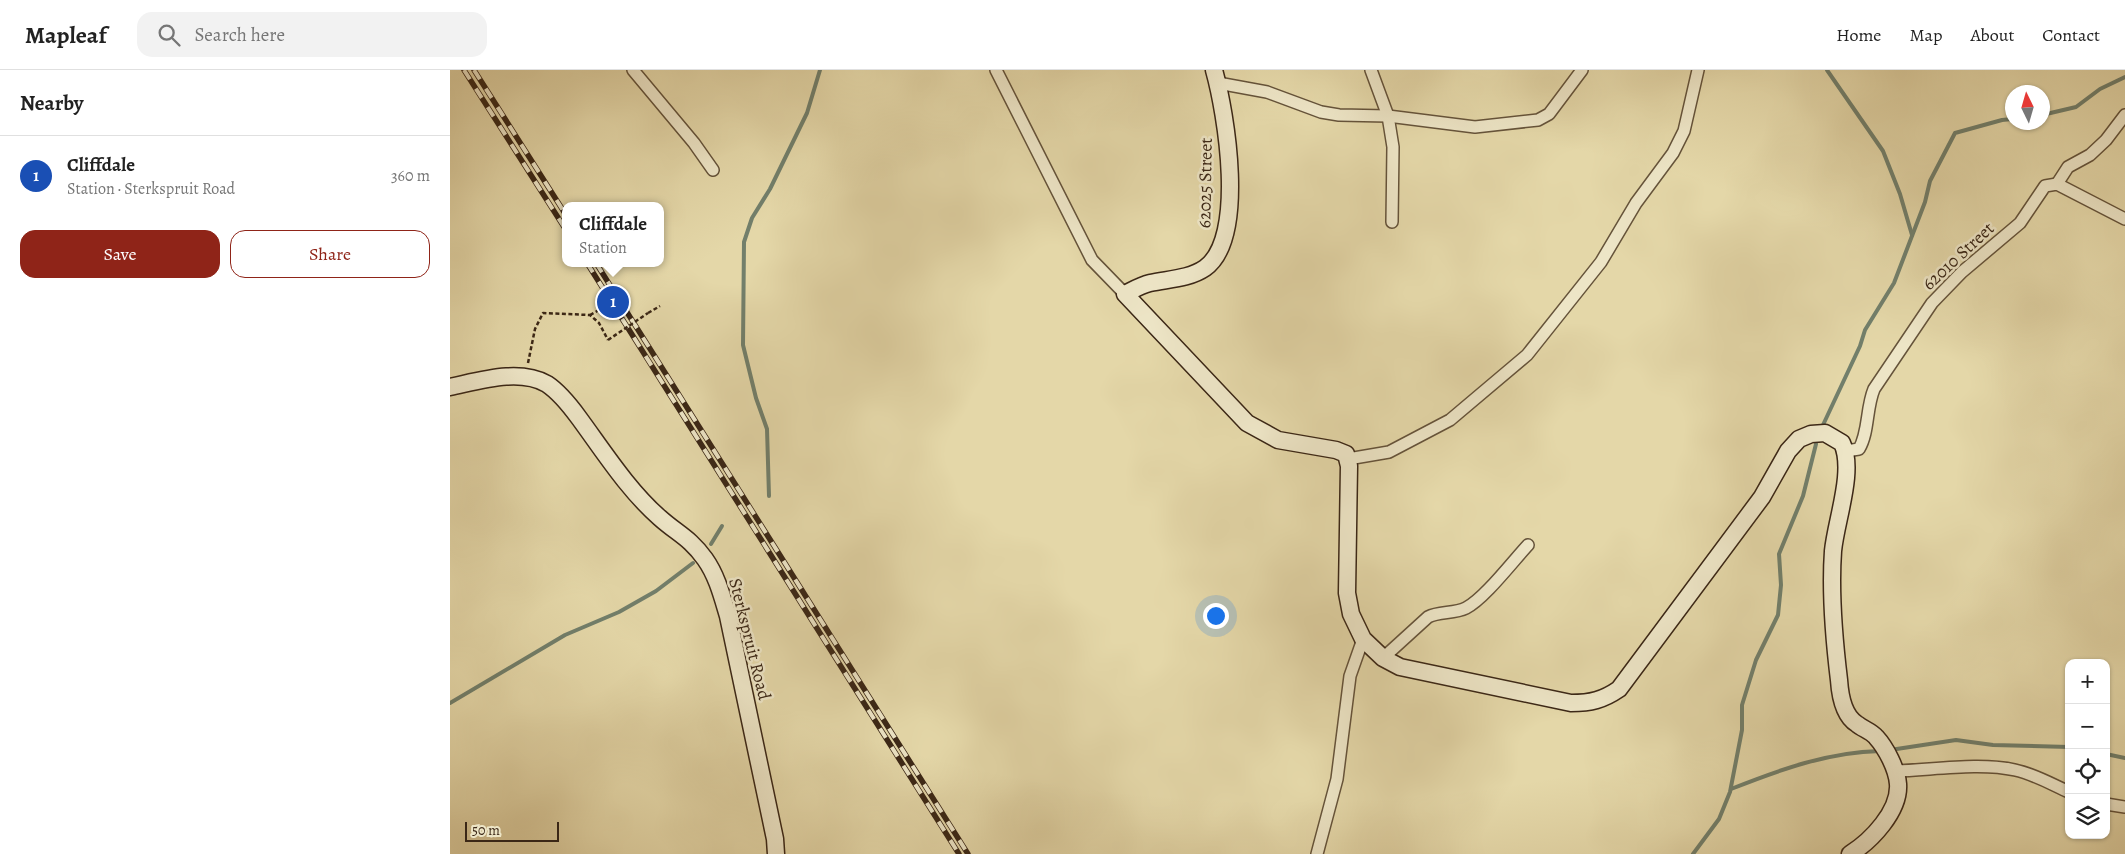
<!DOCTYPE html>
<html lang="en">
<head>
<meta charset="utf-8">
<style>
  :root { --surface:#fff; --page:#f2f2f2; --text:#222; --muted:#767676; --line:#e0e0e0; --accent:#8f2418 }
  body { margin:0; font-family:Alegreya,serif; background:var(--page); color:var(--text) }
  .controls { position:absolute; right:15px; bottom:15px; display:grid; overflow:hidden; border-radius:10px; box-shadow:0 1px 4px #0004 }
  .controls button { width:45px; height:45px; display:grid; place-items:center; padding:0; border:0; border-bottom:1px solid var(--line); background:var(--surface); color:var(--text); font:25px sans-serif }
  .compass { position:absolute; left:1555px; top:15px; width:45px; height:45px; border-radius:50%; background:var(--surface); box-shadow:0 1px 4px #0004; rotate:355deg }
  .scale { position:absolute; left:15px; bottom:12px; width:94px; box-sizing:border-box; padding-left:5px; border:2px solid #3b2716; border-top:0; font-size:14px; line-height:18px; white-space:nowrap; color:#3b2716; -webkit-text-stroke:4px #ede5c6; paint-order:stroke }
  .you { position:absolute; left:765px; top:545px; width:18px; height:18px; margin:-12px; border:4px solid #fff; border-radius:50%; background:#1a73e8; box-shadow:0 0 0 8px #1a73e833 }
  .badge { display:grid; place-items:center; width:32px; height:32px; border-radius:50%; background:var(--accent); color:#fff; font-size:16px; font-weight:700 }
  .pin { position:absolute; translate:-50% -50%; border:2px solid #fff; box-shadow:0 1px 5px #0006 }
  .popup { position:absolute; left:112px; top:132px; width:102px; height:65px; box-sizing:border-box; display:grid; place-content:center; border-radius:10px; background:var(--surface); filter:drop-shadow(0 1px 4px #0005); font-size:16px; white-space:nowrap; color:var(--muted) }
  .popup b { font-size:19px; color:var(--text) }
  .popup::after { content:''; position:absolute; left:50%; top:100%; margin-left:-10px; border:10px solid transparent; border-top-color:var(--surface) }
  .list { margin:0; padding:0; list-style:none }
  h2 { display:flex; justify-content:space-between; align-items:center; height:65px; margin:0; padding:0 20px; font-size:21px }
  h2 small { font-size:16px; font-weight:400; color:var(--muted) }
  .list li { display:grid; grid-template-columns:32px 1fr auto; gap:15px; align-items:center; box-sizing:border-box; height:80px; padding:0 20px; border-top:1px solid var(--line) }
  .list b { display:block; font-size:19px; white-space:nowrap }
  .list p { margin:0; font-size:16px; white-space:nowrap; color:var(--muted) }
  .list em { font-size:16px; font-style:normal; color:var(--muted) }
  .actions { display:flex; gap:10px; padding:15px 20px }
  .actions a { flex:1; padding:11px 0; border:1px solid var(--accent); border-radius:15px; text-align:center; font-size:18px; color:var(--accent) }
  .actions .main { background:var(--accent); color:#fff }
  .icon { flex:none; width:28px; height:28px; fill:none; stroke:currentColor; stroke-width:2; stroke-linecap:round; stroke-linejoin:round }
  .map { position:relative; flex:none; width:1675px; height:784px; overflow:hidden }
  header { display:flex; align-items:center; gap:30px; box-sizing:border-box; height:70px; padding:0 25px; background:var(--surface); border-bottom:1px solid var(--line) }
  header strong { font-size:24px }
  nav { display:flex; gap:28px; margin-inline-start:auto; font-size:18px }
  .search { width:350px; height:45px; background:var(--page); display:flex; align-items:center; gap:12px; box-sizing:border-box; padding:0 18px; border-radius:15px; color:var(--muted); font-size:19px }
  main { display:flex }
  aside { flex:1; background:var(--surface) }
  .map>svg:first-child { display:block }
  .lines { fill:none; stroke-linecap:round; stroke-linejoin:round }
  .stream { stroke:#727f6b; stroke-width:4 }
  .street-casing { stroke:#65533a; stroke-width:14 }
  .secondary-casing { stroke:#3b2716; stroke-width:19 }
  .path { stroke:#3b2716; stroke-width:2.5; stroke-dasharray:4 2.5; stroke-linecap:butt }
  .street { stroke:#ede5c6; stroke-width:11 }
  .secondary { stroke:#ede5c6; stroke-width:16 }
  .rail-casing { stroke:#3b2716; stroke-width:5.5 }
  .rail { stroke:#ede5c6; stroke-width:4; stroke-dasharray:11; stroke-linecap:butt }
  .path-bridge { stroke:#3b2716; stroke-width:2.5; stroke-dasharray:4 2.5; stroke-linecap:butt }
  .labels { text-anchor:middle; stroke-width:5; stroke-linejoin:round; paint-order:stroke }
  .street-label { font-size:18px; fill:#3b2716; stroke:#ede5c6 }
</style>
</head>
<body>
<header>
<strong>Mapleaf</strong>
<div class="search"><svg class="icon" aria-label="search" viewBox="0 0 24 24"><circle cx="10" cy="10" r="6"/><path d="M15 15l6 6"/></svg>Search here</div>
<nav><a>Home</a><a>Map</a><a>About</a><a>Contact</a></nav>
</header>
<main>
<aside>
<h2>Nearby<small></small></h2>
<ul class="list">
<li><span class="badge" style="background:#1a4fb4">1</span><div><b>Cliffdale</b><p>Station · Sterkspruit Road</p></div><em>360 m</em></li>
</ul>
<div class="actions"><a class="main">Save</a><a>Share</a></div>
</aside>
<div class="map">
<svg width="1675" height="784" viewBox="0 0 1675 784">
  <rect width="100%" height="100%" fill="#e4d7a8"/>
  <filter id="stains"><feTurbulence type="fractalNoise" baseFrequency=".004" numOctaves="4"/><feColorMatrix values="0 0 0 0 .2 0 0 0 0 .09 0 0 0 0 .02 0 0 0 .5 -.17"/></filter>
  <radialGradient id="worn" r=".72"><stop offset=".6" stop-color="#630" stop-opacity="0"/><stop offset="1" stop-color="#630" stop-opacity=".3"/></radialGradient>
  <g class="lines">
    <g class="stream">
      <path d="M1377,0L1433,81L1450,124L1462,165"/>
      <path d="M1592,45L1626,37L1650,19L1675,7"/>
      <path d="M1373,355L1410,276L1415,260L1444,213L1475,132L1480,111L1505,63L1552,50L1562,49"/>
      <path d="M319,426L317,359L306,328L293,275L294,172L302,148L320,119L357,43L370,0"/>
      <path d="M261,474L272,456"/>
      <path d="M0,633L115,565L169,542L206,521L243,493"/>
      <path d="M1440,680L1506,670L1543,675L1619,677"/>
      <path d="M1656,684L1675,688"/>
      <path d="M1281,719C1329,700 1378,682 1430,681"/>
      <path d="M1243,784L1269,749L1280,722L1292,660V635L1306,590L1328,545L1331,515L1329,484L1353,426L1366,374"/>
    </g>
    <g class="street-casing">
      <g id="street">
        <path d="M183,0L244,73L263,100"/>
        <path d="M546,0L642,190L675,224"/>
        <path d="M921,0L938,46L943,77L942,152"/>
        <path d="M768,13L817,22L871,42L889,45L938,46L1025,57L1088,50L1099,44L1132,0"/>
        <path d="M1607,114L1618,97L1640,85L1656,70L1675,45"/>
        <path d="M1396,381L1409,379C1419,362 1416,338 1424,319L1482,233L1512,202L1570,153L1595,116L1607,114L1675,149"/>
        <path d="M898,389L939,382L1000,350L1077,285L1151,192L1186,133L1223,83L1234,61L1248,0"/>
        <path d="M933,588L978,547C989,541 1004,544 1016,538C1034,529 1063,491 1078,475"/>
        <path d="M1445,701C1482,700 1530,692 1565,700C1584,704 1601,714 1619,722"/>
        <path d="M1656,734L1675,737"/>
        <path d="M867,784L887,709L900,606L913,569"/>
      </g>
    </g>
    <g class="secondary-casing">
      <g id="secondary">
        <path d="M764,0C776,43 797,168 755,198C739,209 718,209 700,213C691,215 683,220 675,224L797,353L828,370L886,380L896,384L899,396L897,523L901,544L913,569L933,588L950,597L1121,633C1141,633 1153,630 1169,619L1312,427L1338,381L1349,369L1361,364L1375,363L1392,373C1405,401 1386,450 1383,481C1380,523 1384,569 1389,610C1390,625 1394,646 1407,654C1413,659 1421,661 1426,667C1436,678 1447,699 1448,714C1450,741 1421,771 1400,784"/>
        <path d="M0,317C29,311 69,298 97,314C109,322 121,337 129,348C154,382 178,420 210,448C228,464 240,468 255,489C267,506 272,526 278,546L325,769L326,784"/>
      </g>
    </g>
    <g class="path">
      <path d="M198,243L210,236"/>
      <path d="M140,245L149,240"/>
      <path d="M78,293L85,259L93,243L140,245L149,253L158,270"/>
    </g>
    <use href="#street" class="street"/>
    <use href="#secondary" class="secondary"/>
    <g class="rail-casing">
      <g id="rail">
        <path d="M14,0L116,160"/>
        <path d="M24,0L116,145"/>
        <path d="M137,193L509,784"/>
        <path d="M146,193L518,784"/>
      </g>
    </g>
    <use href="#rail" class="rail"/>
    <path class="path-bridge" d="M158,270L198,243"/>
  </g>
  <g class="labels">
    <g class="street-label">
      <text transform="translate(755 113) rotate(-89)" y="6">62025 Street</text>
      <text transform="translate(1508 186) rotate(-43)" y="6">62010 Street</text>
      <text transform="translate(300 569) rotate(76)" y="6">Sterkspruit Road</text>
    </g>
  </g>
  <rect width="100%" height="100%" filter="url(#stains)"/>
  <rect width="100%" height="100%" fill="url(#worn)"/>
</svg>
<div class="controls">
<button>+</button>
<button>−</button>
<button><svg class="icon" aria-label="locate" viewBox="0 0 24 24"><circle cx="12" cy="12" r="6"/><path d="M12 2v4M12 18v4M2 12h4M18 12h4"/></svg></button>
<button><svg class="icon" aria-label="layers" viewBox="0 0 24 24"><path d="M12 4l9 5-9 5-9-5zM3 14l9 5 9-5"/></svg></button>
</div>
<svg class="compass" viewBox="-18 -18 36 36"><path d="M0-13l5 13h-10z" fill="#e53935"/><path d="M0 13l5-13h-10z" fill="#767676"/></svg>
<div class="scale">50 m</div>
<div class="you"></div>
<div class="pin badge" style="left:163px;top:232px;background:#1a4fb4">1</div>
<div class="popup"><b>Cliffdale</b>Station</div>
</div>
</main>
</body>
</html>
